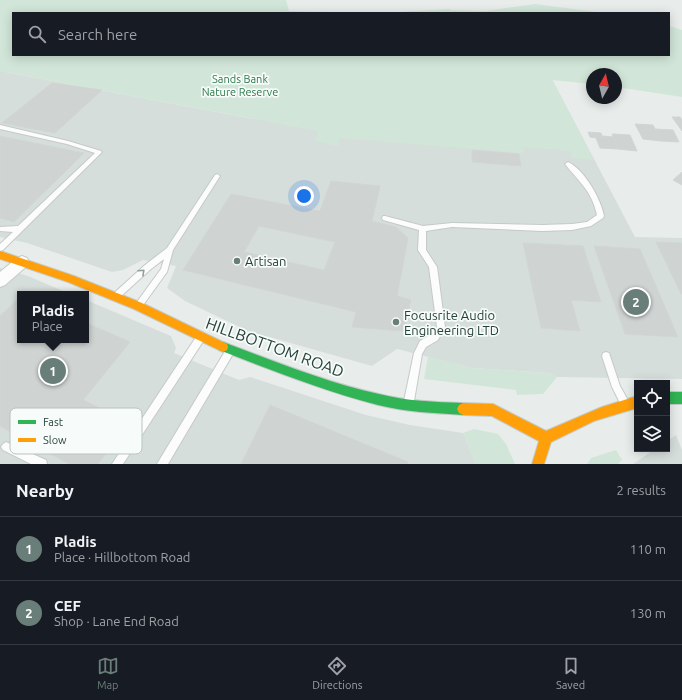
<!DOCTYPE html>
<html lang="en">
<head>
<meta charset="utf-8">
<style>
  :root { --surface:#171b24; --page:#242831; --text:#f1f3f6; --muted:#9ea1a6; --line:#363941; --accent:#697e78 }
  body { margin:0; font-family:Ubuntu,sans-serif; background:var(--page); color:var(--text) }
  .controls { position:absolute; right:12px; bottom:12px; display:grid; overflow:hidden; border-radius:0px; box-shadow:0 2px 10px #0003 }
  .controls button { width:36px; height:36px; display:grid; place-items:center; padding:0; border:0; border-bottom:1px solid var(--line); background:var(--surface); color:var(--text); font:20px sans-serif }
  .compass { position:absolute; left:586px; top:68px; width:36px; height:36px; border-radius:50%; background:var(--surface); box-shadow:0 2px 10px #0003; rotate:8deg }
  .you { position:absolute; left:304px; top:196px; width:14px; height:14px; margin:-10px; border:3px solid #fff; border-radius:50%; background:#1a73e8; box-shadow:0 0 0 6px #1a73e833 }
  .badge { display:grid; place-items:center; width:26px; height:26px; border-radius:50%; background:var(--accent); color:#fff; font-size:13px; font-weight:700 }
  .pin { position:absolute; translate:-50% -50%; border:2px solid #fff; box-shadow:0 1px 4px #0006 }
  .popup { position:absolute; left:17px; top:291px; width:72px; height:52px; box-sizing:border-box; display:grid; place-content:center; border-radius:0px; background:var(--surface); filter:drop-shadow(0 1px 3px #0005); font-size:13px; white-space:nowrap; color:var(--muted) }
  .popup b { font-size:15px; color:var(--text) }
  .popup::after { content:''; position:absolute; left:50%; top:100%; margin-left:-8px; border:8px solid transparent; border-top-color:var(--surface) }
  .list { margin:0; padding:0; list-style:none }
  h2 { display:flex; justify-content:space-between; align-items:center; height:52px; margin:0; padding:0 16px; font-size:17px }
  h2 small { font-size:13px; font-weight:400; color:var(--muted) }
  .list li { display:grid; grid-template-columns:26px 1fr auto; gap:12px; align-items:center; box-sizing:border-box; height:64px; padding:0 16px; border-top:1px solid var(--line) }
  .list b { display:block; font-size:15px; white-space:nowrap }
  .list p { margin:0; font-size:13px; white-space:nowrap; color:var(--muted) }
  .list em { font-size:13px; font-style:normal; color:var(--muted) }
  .icon { flex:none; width:22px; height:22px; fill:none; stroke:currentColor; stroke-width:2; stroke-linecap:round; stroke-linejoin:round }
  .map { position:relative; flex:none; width:682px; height:464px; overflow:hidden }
  .search { position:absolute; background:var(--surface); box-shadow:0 2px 10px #0003; left:12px; right:12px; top:12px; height:44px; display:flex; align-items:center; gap:10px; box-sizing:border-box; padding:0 14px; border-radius:0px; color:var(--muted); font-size:15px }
  .sheet { height:180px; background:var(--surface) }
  nav { display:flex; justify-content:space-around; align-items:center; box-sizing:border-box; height:56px; border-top:1px solid var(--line); background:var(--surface); font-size:11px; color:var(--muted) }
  nav a { display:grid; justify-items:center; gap:2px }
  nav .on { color:var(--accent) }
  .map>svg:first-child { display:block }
  .built { fill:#d6dedb }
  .green { fill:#d1e6d8 }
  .building { fill:#cfd4d2; stroke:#d1d6d4; fill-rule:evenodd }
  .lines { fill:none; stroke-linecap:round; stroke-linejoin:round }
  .lane-casing { stroke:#c5cac8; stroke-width:2 }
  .street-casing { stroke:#c5cac8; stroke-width:2 }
  .fast-casing { stroke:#c3cbc8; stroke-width:2 }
  .slow-casing { stroke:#c3cbc8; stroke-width:2 }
  .lane { fill:#fcfcfc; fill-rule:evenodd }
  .street { fill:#fcfcfc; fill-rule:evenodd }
  .fast { fill:#30b455; fill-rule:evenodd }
  .slow { fill:#ff9f0a; fill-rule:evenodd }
  .oneway { stroke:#909f9b }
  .poi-dot { fill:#697e78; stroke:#f7fbf9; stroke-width:1.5 }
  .labels { text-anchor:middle; stroke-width:3.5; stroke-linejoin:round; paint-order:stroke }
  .far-park-label { font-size:11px; fill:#2d7a4b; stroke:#f7fbf9 }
  .poi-label { font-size:13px; fill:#24423a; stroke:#f7fbf9; text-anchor:start }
  .near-street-label { font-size:16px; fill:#24423a; stroke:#f7fbf9 }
  .key { fill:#f7fbf9; stroke:#b8c4c0; stroke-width:1 }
  .key-label { font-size:11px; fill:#24423a }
</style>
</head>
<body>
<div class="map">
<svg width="682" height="464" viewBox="0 0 682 464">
  <rect width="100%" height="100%" fill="#e8edeb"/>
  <g class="built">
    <path d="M0,71L254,119L552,79L635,237L682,238V379L557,377L548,373L472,368L397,349L372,366L248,331L185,301L167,288L176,266L143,260L123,270L112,272L27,243L0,237Z"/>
    <path d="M0,268L28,276L70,294H20V340H86V300L171,336L176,348L174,353L239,380L250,377L366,415L410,425L463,433L476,464H0Z"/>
    <path d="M676,435L682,450V464H633L655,449H667V441Z"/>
  </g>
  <g class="green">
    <path d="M0,0H286L289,11L380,13L450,9V10L486,11L535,4L604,13H13V55H669V26L682,30V97L616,87V74H592V84L552,80L594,160L572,158L570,151L523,147L524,153L339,138L338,146L316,141L318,131L0,71Z"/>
    <path d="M428,356L472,368L548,373L557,377L543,394L517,395L516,390L424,379Z"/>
    <path d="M474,429L498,434L506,444L515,464H476L463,433Z"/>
    <path d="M616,450L622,460L618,464H587L591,458Z"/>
  </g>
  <g class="building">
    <path d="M52,83L102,90L55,133L2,123Z"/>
    <path d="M672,117H680L682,120V131Z"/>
    <path d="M635,124L653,125L661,141L643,139Z"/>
    <path d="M655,129L673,130L679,142L661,141Z"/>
    <path d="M588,132L601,133L602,136L613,137L618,149L600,148L596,138L590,137Z"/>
    <path d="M612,134L630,135L637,151L618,149Z"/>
    <path d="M0,136L84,153L14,222L0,218Z"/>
    <path d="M472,150L519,154L521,166L472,162Z"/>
    <path d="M682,172V185L673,180Z"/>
    <path d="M331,181L380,186L372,221L396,227L408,238L397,296L411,300L403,331L352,327L356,312L183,270L231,194L320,211ZM259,226L335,242L324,270L244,252Z"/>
    <path d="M656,242L682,243V294H681Z"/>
    <path d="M523,243L583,246L601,302L571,300L580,331L541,328Z"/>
    <path d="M594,246L640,249L678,337L625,334Z"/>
    <path d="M20,297V340H86V323L130,342L83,400L129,422L98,464H69L0,426V316Z"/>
    <path d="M270,405L408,462L407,464H241Z"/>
  </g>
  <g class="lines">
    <g class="lane-casing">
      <g id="lane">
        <path d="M0,125L68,141L101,151L102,152L3,250L0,251V244L13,232L0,231V227L18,226L95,153L67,144L0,129Z"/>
        <path d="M568,162C584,169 601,199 604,216L603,218L591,226L572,230L542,231L452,227L426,231V250L437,267L445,327L438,340L426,347L422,354L414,401L412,404L409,405L406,404L404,401L414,353L420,341L432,334L437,327L429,267L418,250L419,230L383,220L382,218L383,216H385L423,226L452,223L542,225L572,224L587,222L597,215C592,191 579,182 565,164Z"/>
        <path d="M217,174L220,176L173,250L167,272L141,308L138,309L135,308L134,306L161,269L164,259L151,269L119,298L116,299L113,298L112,296L113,294L145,265L167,248L215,175Z"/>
        <path d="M201,333L204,334L205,337L204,340L123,464H112L198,334Z"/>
        <path d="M230,347L233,348L234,351L233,354L168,464H157L227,348Z"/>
        <path d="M606,352L609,353L620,386L629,402L627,405L624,406L621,405L612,387L602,356L603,353Z"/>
        <path d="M6,442L46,460L47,464H31L3,450L1,447L3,444Z"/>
      </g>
    </g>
    <g class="street-casing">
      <path id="street" d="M22,256L27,258L29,262L27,266L5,285L0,287V272L17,258Z"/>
    </g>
    <g class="fast-casing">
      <g id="fast">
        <path d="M223,342C274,361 325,382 379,394C406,401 435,402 463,403L467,405L469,409L467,413L463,415C435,413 405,412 378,405C324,391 271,370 219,350L218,347L219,344Z"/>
        <rect x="667" y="392" width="15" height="12"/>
      </g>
    </g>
    <g class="slow-casing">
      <g id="slow">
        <path d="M0,251L74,276L142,303L227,344L228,347L227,350L223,352L219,350L134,309L68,282L0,259Z"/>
        <path d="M637,396V408L594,421L551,442L544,464H532L539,441L492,416L463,415L459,413L457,409L459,405L463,403L493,404L546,431L602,407Z"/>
      </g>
    </g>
    <use href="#lane" class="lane"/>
    <use href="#street" class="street"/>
    <use href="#fast" class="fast"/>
    <use href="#slow" class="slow"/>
  </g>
  <defs><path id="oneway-chevron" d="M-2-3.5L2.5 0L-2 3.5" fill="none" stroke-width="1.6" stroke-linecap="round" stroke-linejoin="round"/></defs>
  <use class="oneway" href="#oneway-chevron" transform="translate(142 272) rotate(-43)"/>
  <g class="poi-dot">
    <circle cx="237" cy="261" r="4"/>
    <circle cx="396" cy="322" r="4"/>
  </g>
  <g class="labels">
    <g class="far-park-label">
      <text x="240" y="83">Sands Bank<tspan x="240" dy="13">Nature Reserve</tspan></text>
    </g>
    <g class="poi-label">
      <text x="245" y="266">Artisan</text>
      <text x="404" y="320">Focusrite Audio<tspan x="404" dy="15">Engineering LTD</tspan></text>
    </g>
    <g class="near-street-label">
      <text transform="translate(275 347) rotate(20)" y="6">HILLBOTTOM ROAD</text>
    </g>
  </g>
  <rect x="10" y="408" width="132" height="46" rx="6" class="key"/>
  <rect x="18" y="420" width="18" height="4" fill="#30b455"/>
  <rect x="18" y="438" width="18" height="4" fill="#ff9f0a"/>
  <g class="key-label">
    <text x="43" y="426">Fast</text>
    <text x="43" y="444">Slow</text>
  </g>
</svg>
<div class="controls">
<button><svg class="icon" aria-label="locate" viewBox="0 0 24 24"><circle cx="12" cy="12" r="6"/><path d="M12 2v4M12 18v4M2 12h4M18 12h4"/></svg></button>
<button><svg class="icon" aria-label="layers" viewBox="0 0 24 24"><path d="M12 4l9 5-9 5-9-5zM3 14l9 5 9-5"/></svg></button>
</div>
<svg class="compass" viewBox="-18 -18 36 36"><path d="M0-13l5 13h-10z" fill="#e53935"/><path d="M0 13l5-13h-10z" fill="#9ea1a6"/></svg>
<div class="you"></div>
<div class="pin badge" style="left:53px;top:371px">1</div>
<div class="popup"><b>Pladis</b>Place</div>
<div class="pin badge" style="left:636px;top:302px">2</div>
<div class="search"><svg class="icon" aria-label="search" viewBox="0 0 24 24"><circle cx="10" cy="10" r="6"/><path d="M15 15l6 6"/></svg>Search here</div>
</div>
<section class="sheet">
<h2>Nearby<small>2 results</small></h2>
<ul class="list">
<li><span class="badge">1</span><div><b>Pladis</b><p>Place · Hillbottom Road</p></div><em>110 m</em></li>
<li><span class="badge">2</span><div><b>CEF</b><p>Shop · Lane End Road</p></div><em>130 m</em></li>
</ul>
</section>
<nav>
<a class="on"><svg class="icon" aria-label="map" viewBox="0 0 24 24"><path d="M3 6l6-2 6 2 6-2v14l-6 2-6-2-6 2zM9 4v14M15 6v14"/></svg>Map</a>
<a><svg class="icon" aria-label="directions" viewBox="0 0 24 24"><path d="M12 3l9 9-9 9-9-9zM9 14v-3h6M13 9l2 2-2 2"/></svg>Directions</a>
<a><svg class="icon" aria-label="saved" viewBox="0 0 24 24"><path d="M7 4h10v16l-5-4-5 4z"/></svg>Saved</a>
</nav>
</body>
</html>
